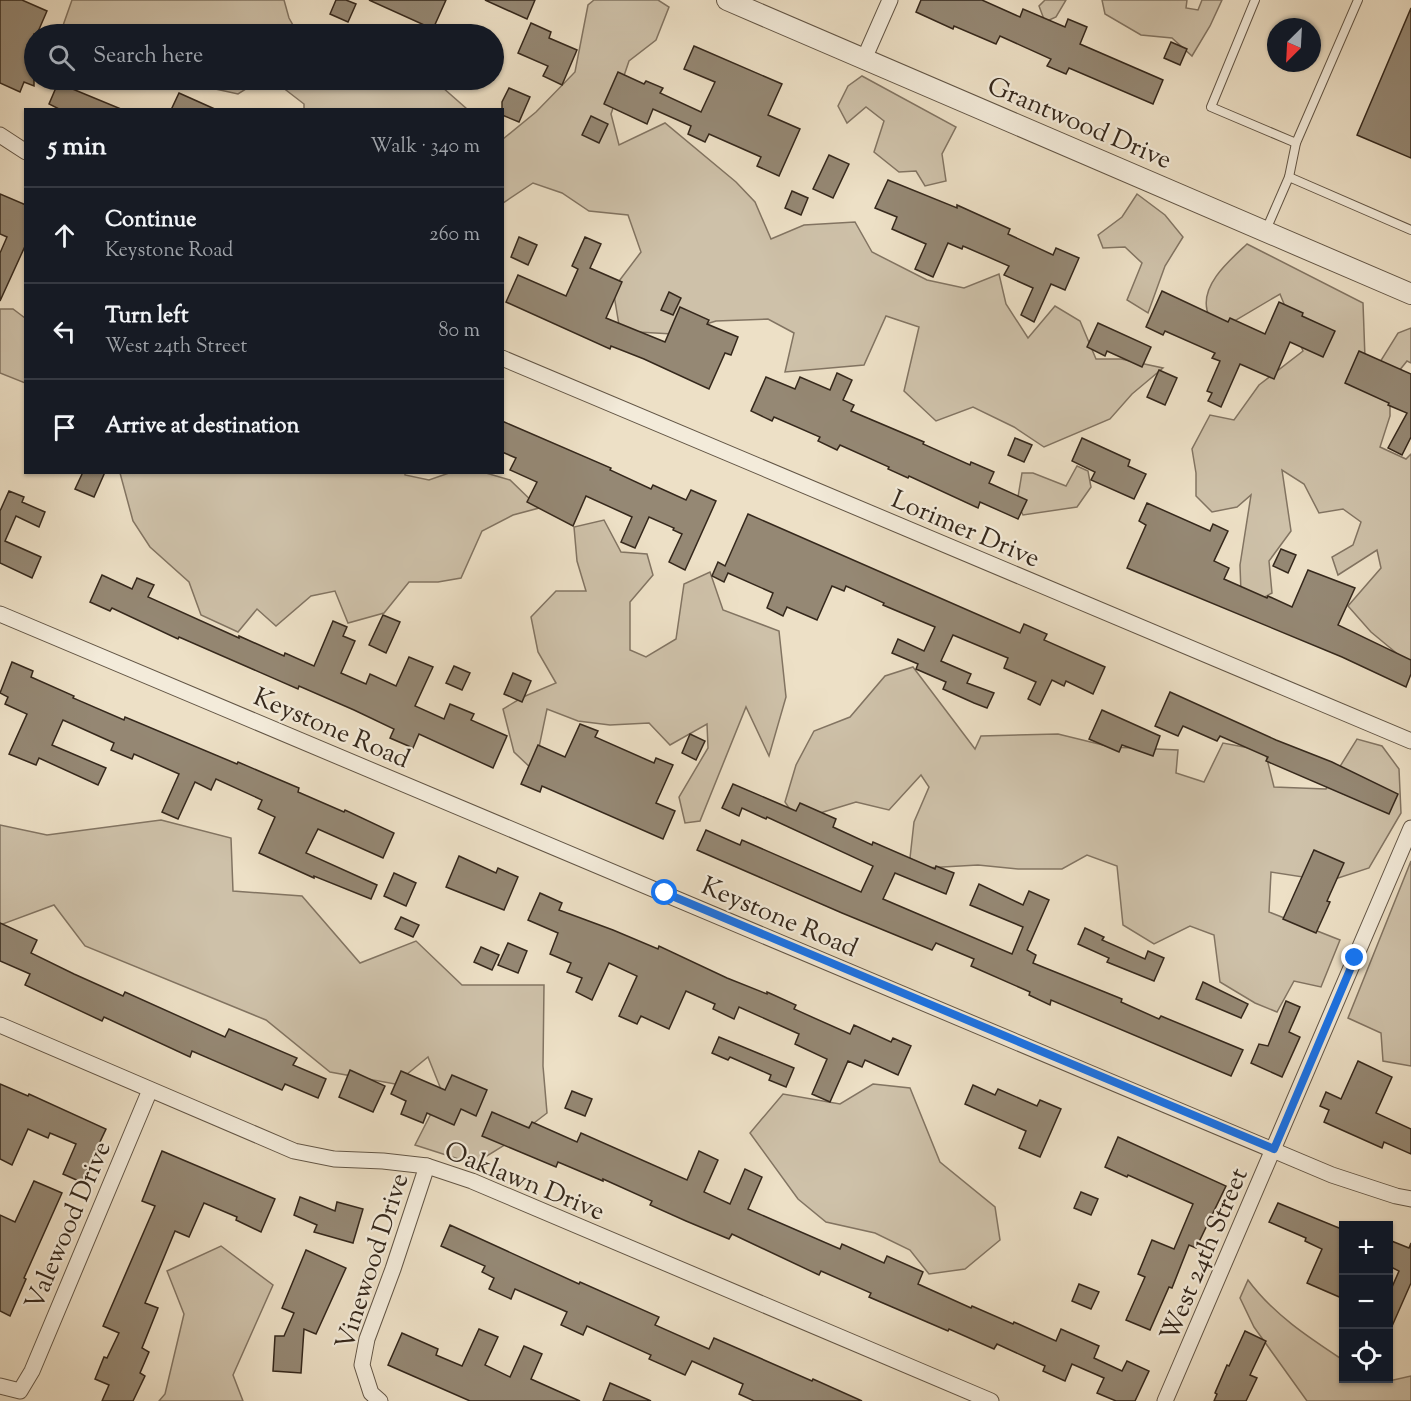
<!DOCTYPE html>
<html lang="en">
<head>
<meta charset="utf-8">
<style>
  :root { --surface:#171b24; --page:#242831; --text:#f1f3f6; --muted:#9ea1a6; --line:#363941 }
  body { margin:0; font-family:"Sorts Mill Goudy",serif; background:var(--page); color:var(--text) }
  .controls { position:absolute; right:18px; bottom:18px; display:grid; overflow:hidden; border-radius:0px; box-shadow:0 2px 4px #0004 }
  .controls button { width:54px; height:54px; display:grid; place-items:center; padding:0; border:0; border-bottom:2px solid var(--line); background:var(--surface); color:var(--text); font:30px sans-serif }
  .compass { position:absolute; left:1267px; top:18px; width:54px; height:54px; border-radius:50%; background:var(--surface); box-shadow:0 2px 4px #0004; rotate:204deg }
  .stop { position:absolute; width:18px; height:18px; margin:-14px; border:4px solid #1a73e8; border-radius:50%; background:#fff }
  .stop.end { background:#1a73e8; border-color:#fff; box-shadow:0 2px 6px #0008 }
  .list { margin:0; padding:0; list-style:none }
  h2 { display:flex; justify-content:space-between; align-items:center; height:78px; margin:0; padding:0 24px; font-size:26px }
  h2 small { font-size:20px; font-weight:400; color:var(--muted) }
  .list li { display:grid; grid-template-columns:39px 1fr auto; gap:18px; align-items:center; box-sizing:border-box; height:96px; padding:0 24px; border-top:2px solid var(--line) }
  .list b { display:block; font-size:22px; white-space:nowrap }
  .list p { margin:0; font-size:20px; white-space:nowrap; color:var(--muted) }
  .list em { font-size:20px; font-style:normal; color:var(--muted) }
  .icon { flex:none; width:33px; height:33px; fill:none; stroke:currentColor; stroke-width:2; stroke-linecap:round; stroke-linejoin:round }
  .map { position:relative; flex:none; width:1411px; height:1401px; overflow:hidden }
  .search { position:absolute; background:var(--surface); box-shadow:0 2px 4px #0004; left:24px; top:24px; width:480px; height:66px; display:flex; align-items:center; gap:15px; box-sizing:border-box; padding:0 21px; border-radius:33px; color:var(--muted); font-size:22px }
  .panel { position:absolute; background:var(--surface); box-shadow:0 2px 4px #0004; left:24px; top:108px; width:480px; height:366px; border-radius:0px }
  .map>svg:first-child { display:block }
  .green { fill:#cec1a9; stroke:#827462; stroke-width:1.5 }
  .building { fill:#958874; stroke:#35281c; stroke-width:1.5 }
  .lines { fill:none; stroke-linecap:round; stroke-linejoin:round }
  .service-casing { stroke:#635646; stroke-width:10 }
  .minor-casing { stroke:#635646; stroke-width:17 }
  .tertiary-casing { stroke:#635646; stroke-width:22 }
  .service { stroke:#f3ebda; stroke-width:8 }
  .minor { stroke:#f3ebda; stroke-width:15 }
  .tertiary { stroke:#f3ebda; stroke-width:20 }
  .route { stroke:#1a73e8; stroke-width:8 }
  .labels { text-anchor:middle; stroke-width:4.5; stroke-linejoin:round; paint-order:stroke }
  .street-label { font-size:26px; fill:#35281c; stroke:#f3ebda }
</style>
</head>
<body>
<div class="map">
<svg width="1411" height="1401" viewBox="0 0 1411 1401">
  <rect width="100%" height="100%" fill="#ede0c6"/>
  <filter id="stains"><feTurbulence type="fractalNoise" baseFrequency=".00333" numOctaves="4"/><feColorMatrix values="0 0 0 0 .2 0 0 0 0 .09 0 0 0 0 .02 0 0 0 .5 -.17"/></filter>
  <radialGradient id="worn" r=".72"><stop offset=".6" stop-color="#630" stop-opacity="0"/><stop offset="1" stop-color="#630" stop-opacity=".3"/></radialGradient>
  <g class="green">
    <path d="M72,0H284L289,18L298,34H60Z"/>
    <path d="M594,0H658L669,7L656,40L629,61L611,114L619,145L665,123L736,182L755,202L771,239L804,225L855,222L872,252L927,280L964,288L999,274L1006,304L1028,338L1055,306L1080,321L1096,359H1121L1163,368L1132,394L1110,419L1044,447L1014,427L973,407L936,421L904,391L919,327L886,316L864,365L785,372L794,333L768,319L716,321L673,334L620,331L613,289L641,252L628,215L589,211L562,193L533,183L503,203V139L536,112L575,72L588,5Z"/>
    <path d="M1045,0H1066L1056,17L1045,22L1039,6Z"/>
    <path d="M1102,0H1187L1186,8L1198,10L1202,0H1222L1210,26L1192,56L1172,38L1141,35L1105,14Z"/>
    <path d="M862,76L956,127L942,154L946,181L925,186L916,171L899,172L874,152L884,121L866,107L847,123L838,106L848,86Z"/>
    <path d="M197,80H260L238,94L202,86Z"/>
    <path d="M273,80H434L467,109H304V104Z"/>
    <path d="M1137,194L1165,215L1183,237L1165,266L1148,313L1127,300L1142,263L1125,247L1103,248L1098,235L1122,217Z"/>
    <path d="M1247,244L1363,303L1365,358L1377,367L1398,333L1411,328V363L1407,361L1390,382V416L1380,447L1406,459L1411,454V660L1406,661L1371,632L1348,606L1381,568L1377,550L1338,575L1332,557L1353,545L1361,522L1343,509L1319,513L1304,484L1282,470L1291,531L1269,561L1272,593L1258,601L1241,593L1240,565L1251,495L1237,507L1212,512L1196,496V473L1192,449L1210,415L1234,420L1259,385L1303,351L1280,294L1216,332C1213,325 1209,317 1207,310C1201,284 1230,260 1247,244Z"/>
    <path d="M0,309H13L25,318V383L0,373Z"/>
    <path d="M1077,466L1088,471L1091,487L1077,507L1023,515L1017,503L1022,473H1033L1066,486Z"/>
    <path d="M405,472V475L429,480L449,473H486L510,480L539,508L513,515L482,531L461,578L438,582H409L384,613L348,623L335,591L311,596L276,626L257,609L238,632L201,615L189,582L150,547L133,521L120,473Z"/>
    <path d="M604,520L621,552L647,554L653,575L630,602V650L646,657L676,639L684,584L710,572L723,610L779,631L786,697L769,756L746,707L700,821L685,823L679,797L708,748L707,724L670,745L649,723L610,725L578,721L547,709L534,771L514,752L503,709L523,697L556,683L538,652L531,617L556,591H586L577,561L574,527Z"/>
    <path d="M913,667L975,749L981,736L1058,734L1111,747L1178,750L1176,773L1204,782L1223,743L1265,751L1274,787L1326,789L1357,739L1382,746L1399,769L1401,813L1369,868L1329,881L1271,872L1269,912L1340,940L1321,987L1294,981L1277,1012L1255,1003L1220,982L1214,935L1190,926L1154,944L1123,925L1117,866L1087,855L1062,869H1018L978,865L925,868L910,858L914,822L929,787L921,775L889,810L856,802L797,820L785,802L796,765L814,731L850,717L885,676Z"/>
    <path d="M161,820L231,838L233,891L302,896L360,963L416,941L462,985H544L543,1066L547,1113L508,1143L474,1164L415,1145L442,1092L428,1057L395,1084L330,1072L266,1020L85,946L54,905L0,925V825L47,835Z"/>
    <path d="M1411,861V1066L1383,1061L1381,1033L1348,1018Z"/>
    <path d="M873,1084L910,1088L940,1162L995,1207L1000,1240L965,1269L929,1274L910,1250L875,1233L826,1222L798,1199L750,1133L783,1094L840,1104Z"/>
    <path d="M221,1246L273,1285L233,1375L243,1401H159L165,1394L184,1314L167,1271Z"/>
    <path d="M1248,1280C1273,1314 1308,1337 1343,1360L1344,1378L1382,1379L1389,1381L1411,1376V1401H1307L1254,1327L1240,1298Z"/>
  </g>
  <g class="building">
    <path d="M0,0H22L47,11L37,34H34V86L24,82L20,92L0,83Z"/>
    <path d="M336,0H346L356,4L348,22L330,14Z"/>
    <path d="M369,0H446L433,29Z"/>
    <path d="M485,0H535L527,19Z"/>
    <path d="M921,0H982L1020,17L1023,9L1065,27L1068,19L1087,27L1080,44L1163,80L1153,104L1069,68L1066,74L1047,66L1051,59L1000,36L996,44L954,26L953,29L916,12Z"/>
    <path d="M1411,8V158L1357,135Z"/>
    <path d="M531,23L551,32L549,38L577,50L562,85L543,76L548,66L518,53Z"/>
    <path d="M1171,42L1187,49L1180,65L1164,58Z"/>
    <path d="M694,46L782,84L768,115L800,129L779,176L757,166L761,157L709,134L705,142L688,134L691,126L653,109L647,124L604,104L618,72L644,84L646,81L663,88L660,93L701,112L715,82L684,69Z"/>
    <path d="M58,83L121,109V110H61L49,104Z"/>
    <path d="M509,88L530,97L519,122L502,115V102Z"/>
    <path d="M179,93L217,110H171Z"/>
    <path d="M591,116L608,124L599,143L582,135Z"/>
    <path d="M829,155L849,164L833,198L813,189Z"/>
    <path d="M888,180L957,208V205L1010,229L1008,234L1053,255L1056,248L1079,258L1065,290L1051,284L1034,322L1021,315L1033,288L1004,275L1009,266L963,246L962,249L948,243L933,277L915,269L926,244L892,229L897,217L875,208Z"/>
    <path d="M792,191L808,198L801,215L785,208Z"/>
    <path d="M0,194L26,205V244L0,301V253L7,237L0,234Z"/>
    <path d="M519,237L537,245L528,265L511,257Z"/>
    <path d="M585,237L601,244L590,268L622,282L606,318L665,342L680,307L709,320L707,324L738,337L731,355L725,353L709,389L644,359L611,346L610,349L506,302L518,275L566,296L578,269L572,266Z"/>
    <path d="M1162,291L1228,322L1230,318L1265,334L1279,302L1303,313L1302,316L1335,331L1323,357L1290,342L1274,379L1240,364L1221,407L1208,401L1212,393L1207,391L1220,361L1212,358L1215,353L1165,331L1163,335L1146,327Z"/>
    <path d="M669,292L681,298L673,315L661,310Z"/>
    <path d="M1098,323L1151,347L1142,367L1107,351L1105,356L1087,347Z"/>
    <path d="M1359,351L1411,374V437L1402,455L1388,448L1407,413L1388,405L1389,403L1345,383Z"/>
    <path d="M1159,370L1177,378L1165,405L1147,397Z"/>
    <path d="M837,373L852,380L843,400L854,405L851,411L924,442L923,444L970,465L971,462L994,472L989,483L1027,500L1018,519L980,502L978,508L909,476L908,478L888,469L889,467L840,445L837,450L818,441L820,437L774,417L772,421L751,411L766,377L795,389L800,377L830,390Z"/>
    <path d="M502,421L611,468L610,470L651,489L653,485L686,500L691,490L716,501L685,570L669,562L682,534L673,530L674,528L649,517L635,548L621,542L632,517L586,496L573,526L527,502L537,482L510,470L516,458L502,452Z"/>
    <path d="M1015,438L1032,445L1024,462L1008,455Z"/>
    <path d="M1082,438L1130,460L1128,466L1146,474L1134,499L1091,480L1095,472L1072,461Z"/>
    <path d="M83,472H105L94,497L75,489Z"/>
    <path d="M9,491L24,497L22,502L45,512L39,527L16,516L5,541L41,557L32,578L0,563V511Z"/>
    <path d="M1147,503L1210,531L1213,524L1228,531L1214,561L1229,568L1224,579L1267,598L1268,596L1292,607L1308,570L1355,588L1338,625L1411,660V674L1406,687L1342,657L1127,568L1146,525L1139,521Z"/>
    <path d="M748,514L1020,633L1024,624L1047,634L1044,640L1105,667L1093,694L1066,681L1064,686L1052,680L1040,705L1028,699L1036,682L1004,668L1008,658L953,635L941,661L971,674L967,683L994,693L987,708L974,703L943,689L946,682L916,669L918,664L892,653L898,639L924,651L935,627L883,605L884,603L846,586L844,591L832,586L817,620L787,607L783,616L767,608L773,593L728,573L724,582L712,576L718,562L725,566Z"/>
    <path d="M1281,549L1296,555L1288,573L1273,566Z"/>
    <path d="M102,575L132,589L137,578L154,585L148,597L239,638V636L284,656L285,653L314,666L333,621L347,627L343,636L355,641L341,673L366,684L370,674L396,686L409,657L433,667L415,706L444,719L450,704L474,714L471,720L507,736L493,768L419,734L413,748L390,738L394,729L354,710L299,686L298,689L179,637L178,639L112,608L110,611L90,602Z"/>
    <path d="M383,615L400,622L386,653L369,645Z"/>
    <path d="M12,662L33,671L31,677L74,696L73,698L124,720L125,717L237,764L238,762L273,777L299,788L298,792L344,812L345,810L394,833L383,858L318,829L306,853L377,885L371,899L314,876V878L259,853L275,817L258,809L262,800L216,779L211,790L195,782L178,819L162,812L179,774L134,754L132,759L111,750L114,743L63,720L52,745L106,768L98,785L39,758L36,765L9,754L27,714L5,704L8,697L0,693Z"/>
    <path d="M454,666L470,673L462,690L446,683Z"/>
    <path d="M513,673L531,681L522,702L504,694Z"/>
    <path d="M1170,692L1276,740L1332,762L1398,794L1389,814L1266,761L1268,757L1220,736L1217,741L1183,726L1178,736L1155,726Z"/>
    <path d="M1102,710L1160,736L1153,756L1122,745L1119,752L1089,739Z"/>
    <path d="M580,724L598,731L595,737L654,763L656,758L673,765L656,803L675,811L663,839L542,786L540,792L521,784L538,745L565,757Z"/>
    <path d="M690,734L705,741L696,760L682,753Z"/>
    <path d="M733,784L796,811L800,803L836,819L833,827L872,845L873,842L935,869L936,866L954,873L946,894L895,873L883,899L1012,954L1023,927L970,905L979,884L1023,905L1029,891L1049,900L1027,950L1036,955L1033,963L1122,999L1121,1002L1159,1019L1161,1016L1243,1050L1231,1076L1051,1000L1050,1005L1029,995L1030,992L971,966L974,959L936,943L932,950L842,913L697,850L706,830L740,845L742,840L861,892L873,866L767,817L766,819L742,808L739,816L722,808Z"/>
    <path d="M1314,850L1344,863L1327,901L1330,902L1316,933L1283,919Z"/>
    <path d="M459,856L496,873L498,868L518,877L504,910L446,887Z"/>
    <path d="M394,873L416,883L406,906L384,896Z"/>
    <path d="M540,893L562,903L559,910L613,930L658,949L659,946L727,978L767,994V992L796,1005L794,1009L850,1034L854,1025L891,1042L893,1038L911,1046L898,1075L865,1060L862,1067L848,1061L830,1102L812,1094L827,1059L795,1044L799,1034L739,1007L734,1019L713,1009L715,1004L686,991L669,1029L641,1016L637,1024L619,1016L637,976L609,963L592,1000L576,992L582,978L567,972L571,963L550,954L558,933L528,920Z"/>
    <path d="M401,917L419,925L413,937L395,929Z"/>
    <path d="M0,923L37,940L31,953L74,974L123,996L125,992L225,1037L229,1029L297,1058L293,1065L326,1079L318,1098L285,1084L282,1090L192,1051L190,1057L104,1017L102,1021L25,985L30,974L0,961Z"/>
    <path d="M1085,928L1104,937L1102,940L1145,959L1148,951L1164,958L1154,981L1107,962L1109,958L1078,944Z"/>
    <path d="M508,943L527,951L518,973L498,965Z"/>
    <path d="M481,947L499,955L492,970L474,962Z"/>
    <path d="M1203,982L1248,1004L1241,1018L1196,999Z"/>
    <path d="M1286,1001L1300,1007L1289,1032L1300,1037L1282,1077L1251,1063L1259,1044L1268,1046Z"/>
    <path d="M719,1037L794,1068L786,1087L769,1080L771,1075L730,1057L728,1060L712,1053Z"/>
    <path d="M1358,1061L1392,1077L1376,1113L1411,1129V1154L1384,1142L1382,1148L1324,1122L1329,1110L1320,1106L1326,1092L1341,1099Z"/>
    <path d="M350,1070L385,1086L373,1112L339,1097Z"/>
    <path d="M401,1071L445,1090L452,1075L487,1090L476,1116L461,1109L454,1125L427,1113L423,1123L401,1114L406,1101L391,1094Z"/>
    <path d="M0,1084L28,1096L29,1094L106,1129L81,1182L63,1174L76,1144L50,1133L48,1138L28,1129L12,1165L0,1159Z"/>
    <path d="M973,1085L995,1095L998,1089L1037,1106L1040,1100L1061,1109L1040,1157L1019,1148L1026,1131L965,1104Z"/>
    <path d="M572,1091L592,1099L585,1116L565,1108Z"/>
    <path d="M492,1112L529,1128L532,1122L577,1142L581,1133L687,1180L699,1151L718,1160L704,1192L730,1204L745,1169L762,1177L748,1209L840,1249L842,1244L884,1263L887,1256L923,1272L918,1284L971,1308L972,1306L1013,1324L1014,1322L1056,1341L1061,1329L1099,1346L1094,1358L1122,1371L1127,1361L1149,1371L1135,1401H1116L1097,1393L1104,1378L1072,1364L1065,1381L1043,1371L1045,1366L997,1344L994,1349L949,1329L948,1331L869,1297L871,1293L821,1271L819,1275L732,1234L729,1239L686,1221L650,1205L652,1201L603,1179V1181L558,1162L556,1167L482,1136Z"/>
    <path d="M1118,1137L1226,1186L1196,1248L1189,1245L1172,1288L1169,1287L1150,1330L1126,1320L1145,1277L1138,1274L1152,1240L1174,1249L1193,1204L1128,1175L1127,1177L1105,1167Z"/>
    <path d="M162,1151L275,1199L261,1232L236,1220L237,1217L204,1203L189,1237L175,1231L145,1303L158,1308L142,1348L149,1352L140,1373L145,1376L133,1401H102L109,1385L95,1379L104,1357L107,1358L119,1333L103,1326L155,1206L142,1201Z"/>
    <path d="M34,1181L62,1193L24,1278L26,1279L10,1316L0,1311V1215L15,1222Z"/>
    <path d="M1081,1192L1098,1199L1091,1215L1074,1208Z"/>
    <path d="M300,1197L335,1211L337,1202L363,1209L353,1243L314,1232L317,1225L294,1215Z"/>
    <path d="M1278,1203L1344,1230V1299L1307,1283L1322,1249L1305,1241L1306,1238L1269,1222Z"/>
    <path d="M450,1225L579,1284L580,1282L659,1317L655,1325L709,1349L714,1338L812,1381L813,1379L862,1401H754L739,1394L743,1384L692,1361L685,1375L649,1359L651,1355L587,1326L583,1335L561,1325L567,1312L515,1289L511,1299L489,1289L494,1278L482,1272L485,1266L441,1246Z"/>
    <path d="M1389,1240L1409,1248L1411,1243V1283L1389,1333V1294L1399,1271L1389,1266Z"/>
    <path d="M306,1250L346,1268L316,1334L304,1329L301,1373L273,1371L275,1336H284L294,1313L282,1308Z"/>
    <path d="M1079,1284L1099,1292L1091,1309L1072,1301Z"/>
    <path d="M479,1329L498,1337L485,1365L510,1377L524,1346L542,1354L531,1379L580,1401H470L388,1365L402,1333L438,1349L436,1355L462,1366Z"/>
    <path d="M1245,1331L1266,1341L1250,1375L1257,1378L1246,1401H1214L1217,1394L1215,1393L1227,1365L1229,1366Z"/>
    <path d="M610,1383L651,1401H603Z"/>
  </g>
  <g class="lines">
    <g class="service-casing">
      <g id="service">
        <path d="M1255,0L1211,107L1296,143"/>
        <path d="M1289,177L1296,143L1358,0"/>
        <path d="M1266,230L1289,177L1411,230"/>
      </g>
    </g>
    <g class="minor-casing">
      <g id="minor">
        <path d="M864,59L890,0"/>
        <path d="M0,135L26,152"/>
        <path d="M502,358L1411,741"/>
        <path d="M0,614L1332,1175L1396,1196L1411,1199"/>
        <path d="M0,1025L294,1151L334,1159L383,1161L427,1166L472,1181L991,1401"/>
        <path d="M0,1386L20,1391L32,1371L150,1090"/>
        <path d="M380,1401L371,1393L362,1365L367,1339L393,1269L427,1166"/>
        <path d="M1165,1401L1411,828"/>
      </g>
    </g>
    <g class="tertiary-casing">
      <path id="tertiary" d="M727,0L1411,294"/>
    </g>
    <use href="#service" class="service"/>
    <use href="#minor" class="minor"/>
    <use href="#tertiary" class="tertiary"/>
  </g>
  <g class="lines">
    <path class="route" d="M665,893L1274,1149L1355,958"/>
  </g>
  <g class="labels">
    <g class="street-label">
      <text transform="translate(1080 122) rotate(23)" y="9">Grantwood Drive</text>
      <text transform="translate(966 528) rotate(23)" y="9">Lorimer Drive</text>
      <text transform="translate(332 727) rotate(23)" y="9">Keystone Road</text>
      <text transform="translate(780 916) rotate(23)" y="9">Keystone Road</text>
      <text transform="translate(525 1180) rotate(22)" y="9">Oaklawn Drive</text>
      <text transform="translate(67 1225) rotate(-67)" y="9">Valewood Drive</text>
      <text transform="translate(1203 1254) rotate(-67)" y="9">West 24th Street</text>
      <text transform="translate(371 1261) rotate(-72)" y="9">Vinewood Drive</text>
    </g>
  </g>
  <rect width="100%" height="100%" filter="url(#stains)"/>
  <rect width="100%" height="100%" fill="url(#worn)"/>
</svg>
<div class="controls">
<button>+</button>
<button>−</button>
<button><svg class="icon" aria-label="locate" viewBox="0 0 24 24"><circle cx="12" cy="12" r="6"/><path d="M12 2v4M12 18v4M2 12h4M18 12h4"/></svg></button>
</div>
<svg class="compass" viewBox="-18 -18 36 36"><path d="M0-13l5 13h-10z" fill="#e53935"/><path d="M0 13l5-13h-10z" fill="#9ea1a6"/></svg>
<div class="stop" style="left:665px;top:893px"></div>
<div class="stop end" style="left:1355px;top:958px"></div>
<div class="search"><svg class="icon" aria-label="search" viewBox="0 0 24 24"><circle cx="10" cy="10" r="6"/><path d="M15 15l6 6"/></svg>Search here</div>
<section class="panel">
<h2>5 min<small>Walk · 340 m</small></h2>
<ul class="list">
<li><svg class="icon" aria-label="ahead" viewBox="0 0 24 24"><path d="M12 20V5M6 11l6-6 6 6"/></svg><div><b>Continue</b><p>Keystone Road</p></div><em>260 m</em></li>
<li><svg class="icon" aria-label="left" viewBox="0 0 24 24"><path d="M17 20v-9H6M10 6l-5 5 5 5"/></svg><div><b>Turn left</b><p>West 24th Street</p></div><em>80 m</em></li>
<li><svg class="icon" aria-label="arrive" viewBox="0 0 24 24"><path d="M6 21V4h12l-3 4 3 4H6"/></svg><div><b>Arrive at destination</b></div></li>
</ul>
</section>
</div>
</body>
</html>
